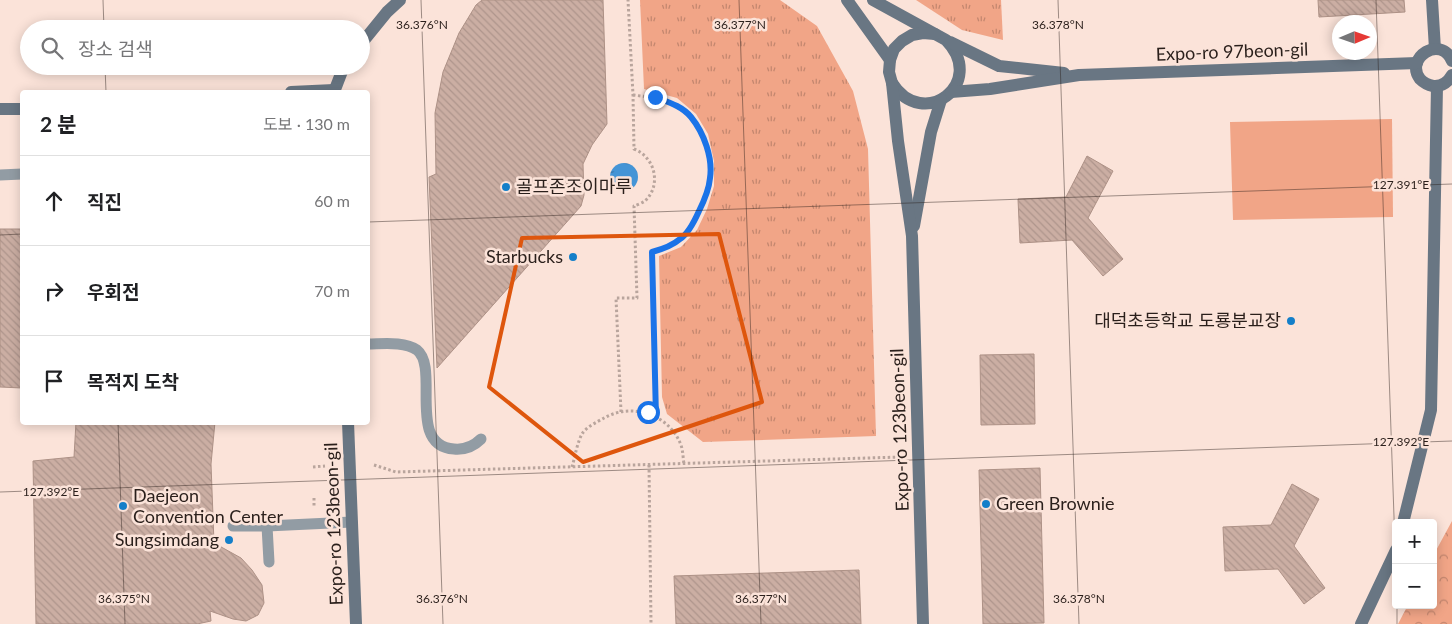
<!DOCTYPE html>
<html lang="ko">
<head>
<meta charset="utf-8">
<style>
  :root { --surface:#fff; --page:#f2f2f2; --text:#202124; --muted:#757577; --line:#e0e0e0 }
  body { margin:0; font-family:Lato,"Noto Sans KR",sans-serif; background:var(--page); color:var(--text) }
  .controls { position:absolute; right:15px; bottom:15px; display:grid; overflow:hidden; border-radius:5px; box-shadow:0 2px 12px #0003 }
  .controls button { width:45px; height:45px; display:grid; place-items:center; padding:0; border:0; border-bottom:1px solid var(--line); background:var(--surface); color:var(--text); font:25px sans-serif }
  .compass { position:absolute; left:1332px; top:15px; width:45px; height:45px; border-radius:50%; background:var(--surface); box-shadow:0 2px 12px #0003; rotate:88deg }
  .stop { position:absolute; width:15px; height:15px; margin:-11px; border:4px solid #1a73e8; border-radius:50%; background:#fff }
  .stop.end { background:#1a73e8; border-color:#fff; box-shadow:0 1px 5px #0008 }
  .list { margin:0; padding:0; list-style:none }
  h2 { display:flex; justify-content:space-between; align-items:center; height:65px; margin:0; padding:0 20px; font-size:21px }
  h2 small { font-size:16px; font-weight:400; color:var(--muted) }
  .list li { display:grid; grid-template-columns:32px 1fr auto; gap:15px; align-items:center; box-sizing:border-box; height:90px; padding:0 20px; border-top:1px solid var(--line) }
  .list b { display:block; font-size:19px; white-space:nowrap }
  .list em { font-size:16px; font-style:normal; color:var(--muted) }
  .icon { flex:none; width:28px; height:28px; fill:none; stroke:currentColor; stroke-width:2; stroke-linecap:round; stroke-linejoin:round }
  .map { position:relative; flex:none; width:1452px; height:624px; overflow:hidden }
  .search { position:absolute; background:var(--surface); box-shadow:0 2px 12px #0003; left:20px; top:20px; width:350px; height:55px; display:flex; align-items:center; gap:12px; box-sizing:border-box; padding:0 18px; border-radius:28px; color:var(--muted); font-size:19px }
  .panel { position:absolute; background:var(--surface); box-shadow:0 2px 12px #0003; left:20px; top:90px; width:350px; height:335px; border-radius:5px }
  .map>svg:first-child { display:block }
  .grass { fill:url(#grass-tufts) }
  .forest { fill:url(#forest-crowns) }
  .green { fill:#f1a587 }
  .water { fill:url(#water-ripples) }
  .building { fill:url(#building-back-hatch); stroke:#ad9186 }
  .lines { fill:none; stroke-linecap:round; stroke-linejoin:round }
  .path { stroke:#b9a59d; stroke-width:3; stroke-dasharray:2.5 2.5; stroke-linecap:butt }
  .lane { stroke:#929ca4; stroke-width:11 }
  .secondary { stroke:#697683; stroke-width:12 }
  .route { stroke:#1a73e8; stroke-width:6 }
  .marked { fill:none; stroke:#de560d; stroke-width:4; stroke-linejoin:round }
  .ticks { fill:none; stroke:#2a1f1b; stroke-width:1; stroke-opacity:0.45 }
  .poi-dot { fill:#147fc9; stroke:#fbe3d9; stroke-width:2 }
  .labels { text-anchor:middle; stroke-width:5; stroke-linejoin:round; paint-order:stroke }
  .street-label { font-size:18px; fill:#2a1f1b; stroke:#fbe3d9 }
  .poi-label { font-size:18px; fill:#2a1f1b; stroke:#fbe3d9; text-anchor:start }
  .ticks-label { font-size:12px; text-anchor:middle; fill:#2a1f1b; stroke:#fbe3d9; stroke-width:5; stroke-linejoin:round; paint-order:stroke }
</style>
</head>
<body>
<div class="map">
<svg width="1452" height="624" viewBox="0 0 1452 624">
  <defs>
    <pattern id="grass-tufts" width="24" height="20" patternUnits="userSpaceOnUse" patternTransform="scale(1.25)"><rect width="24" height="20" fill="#f1a587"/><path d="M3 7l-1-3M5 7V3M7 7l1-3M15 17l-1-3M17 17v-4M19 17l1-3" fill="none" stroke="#c3866e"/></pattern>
    <pattern id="forest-crowns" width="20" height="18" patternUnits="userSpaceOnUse" patternTransform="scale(1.25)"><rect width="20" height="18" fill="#f1a587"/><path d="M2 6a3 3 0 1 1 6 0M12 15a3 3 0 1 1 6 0" fill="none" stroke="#c3866e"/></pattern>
    <pattern id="water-ripples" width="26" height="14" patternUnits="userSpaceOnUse" patternTransform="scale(1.25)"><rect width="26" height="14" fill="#4494d6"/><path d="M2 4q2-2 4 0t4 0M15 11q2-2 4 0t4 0" fill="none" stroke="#3978ad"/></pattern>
    <pattern id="building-back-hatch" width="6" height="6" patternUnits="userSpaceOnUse" patternTransform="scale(1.25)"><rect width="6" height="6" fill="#cbaea3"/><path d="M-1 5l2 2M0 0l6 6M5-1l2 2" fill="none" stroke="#ae958c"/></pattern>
  </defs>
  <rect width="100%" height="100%" fill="#fbe3d9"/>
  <g class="grass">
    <path d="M640,0H780L817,26L853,91L868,149L876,436L703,442L667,414L662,397L659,256L681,247L697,230L707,209L714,186V161L708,134L696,114L677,98L644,89Z"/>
    <path d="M916,0H1001L1003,40L962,30Z"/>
  </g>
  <path class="forest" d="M1452,521V624H1398L1408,605H1433V556Z"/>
  <path class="green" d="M1392,119L1393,217L1233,220L1230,122Z"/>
  <circle class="water" cx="624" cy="177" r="14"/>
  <g class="building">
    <path d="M482,0H603L607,124L592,145L583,164L584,195L581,206L437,368L429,177L436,174L435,113L443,72L459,33L476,5Z"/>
    <path d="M1318,0H1404L1405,12L1319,17Z"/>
    <path d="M1087,156L1113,171L1088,218L1123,259L1103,276L1072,240L1020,243L1018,199L1066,197Z"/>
    <path d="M0,229H22V388L0,387Z"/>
    <path d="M1034,354L1035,424L981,425L980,355Z"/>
    <path d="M76,422H215L211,464L214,543L241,558L252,570L262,585L264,603L258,615L246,621L233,619L210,611L211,621L197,624H36L33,461L74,457Z"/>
    <path d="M1040,468L1044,623L983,624L979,470Z"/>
    <path d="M1292,484L1319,499L1294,546L1325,588L1304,604L1278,569L1225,571L1223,527L1271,525Z"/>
    <path d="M859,570L861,624H676L674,576Z"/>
  </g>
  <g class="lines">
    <g class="path">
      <path d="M633,95C647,97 662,97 674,104C697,117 715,152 710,179C706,199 697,222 683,237C675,245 663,249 652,252L656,417"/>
      <path d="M621,412L616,298H637L634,206C637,205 642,203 645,201C662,185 655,157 634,149L633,95L628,0"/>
      <path d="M374,465L396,472L901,457"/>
      <path d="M649,465L651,624"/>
      <path d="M313,467L325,466"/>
      <path d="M572,467C575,457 577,443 582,434C586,427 597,422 604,418C632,402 669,414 681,445C683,451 683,458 684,464"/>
      <path d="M314,498V507"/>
    </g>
    <g class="lane">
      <path d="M0,175L22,174"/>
      <path d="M368,344C382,344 404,341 417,350C440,368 406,446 454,449C465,450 473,447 481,439"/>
      <path d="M233,526H267"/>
      <path d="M269,562L267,526L352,522"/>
    </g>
    <g class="secondary">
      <path d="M847,0L890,60"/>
      <path d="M873,0L946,40C988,83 923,132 892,83"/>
      <path d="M1432,0L1435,49"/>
      <path d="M950,42L999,66L1064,73"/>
      <path d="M361,44L387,12L400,0"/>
      <path d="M1452,61C1441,34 1404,58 1420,79C1424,83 1428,85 1433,86C1442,87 1448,82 1452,75"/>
      <path d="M291,92L334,90"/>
      <path d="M334,92L344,66"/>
      <path d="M951,92L990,89L1079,75L1417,63"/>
      <path d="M0,109H22"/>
      <path d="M914,226L931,132L941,100"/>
      <path d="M348,422L356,624"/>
      <path d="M1403,523L1431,410L1437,86"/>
      <path d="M923,624L912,236L898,141L892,83L889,72L890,60L894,49L902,41L912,35L923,33L935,34"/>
      <path d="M1361,624L1396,550"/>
    </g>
  </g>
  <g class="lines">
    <path class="route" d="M648,412L656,417L652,252C663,249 672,246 680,239C688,234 695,220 699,211C704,201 709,189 710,178C713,158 704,133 691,117C682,106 668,102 655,97"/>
  </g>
  <path class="marked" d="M719,234L762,402L583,462L489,387L522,238Z"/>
  <path class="ticks" d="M103,0L104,29M421,0L443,624M739,0L761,624M1058,0L1079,624M1376,0L1396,574M105,66L106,92M368,222L1452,184M0,235L22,234M118,422L125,624M0,492L1452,441M1397,605V624"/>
  <g class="poi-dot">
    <circle cx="506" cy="187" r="5"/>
    <circle cx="573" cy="257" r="5"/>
    <circle cx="1291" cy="321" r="5"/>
    <circle cx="986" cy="504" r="5"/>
    <circle cx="123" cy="506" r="5"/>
    <circle cx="229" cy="540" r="5"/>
  </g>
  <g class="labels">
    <g class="street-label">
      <text transform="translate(1232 52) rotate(-2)" y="6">Expo-ro 97beon-gil</text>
      <text transform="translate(900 430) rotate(-92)" y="6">Expo-ro 123beon-gil</text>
      <text transform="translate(334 524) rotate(-92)" y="6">Expo-ro 123beon-gil</text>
    </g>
    <g class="poi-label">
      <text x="516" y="193">골프존조이마루</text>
      <text x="563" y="263" text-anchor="end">Starbucks</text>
      <text x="1281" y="327" text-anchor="end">대덕초등학교 도룡분교장</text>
      <text x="133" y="502">Daejeon<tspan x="133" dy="21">Convention Center</tspan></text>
      <text x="996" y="510">Green Brownie</text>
      <text x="219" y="546" text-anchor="end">Sungsimdang</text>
    </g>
  </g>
  <g class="ticks-label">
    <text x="422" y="29">36.376°N</text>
    <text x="740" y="29">36.377°N</text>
    <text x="1058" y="29">36.378°N</text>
    <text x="1401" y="189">127.391°E</text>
    <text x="1401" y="446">127.392°E</text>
    <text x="51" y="496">127.392°E</text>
    <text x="124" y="603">36.375°N</text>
    <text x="442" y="603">36.376°N</text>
    <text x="761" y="603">36.377°N</text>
    <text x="1079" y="603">36.378°N</text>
  </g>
</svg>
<div class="controls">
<button>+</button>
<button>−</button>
</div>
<svg class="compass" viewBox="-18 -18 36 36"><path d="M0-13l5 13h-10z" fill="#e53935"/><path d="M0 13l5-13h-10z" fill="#757577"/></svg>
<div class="stop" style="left:648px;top:412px"></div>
<div class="stop end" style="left:655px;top:97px"></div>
<div class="search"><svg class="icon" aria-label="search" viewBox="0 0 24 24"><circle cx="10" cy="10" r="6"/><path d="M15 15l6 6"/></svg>장소 검색</div>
<section class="panel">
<h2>2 분<small>도보 · 130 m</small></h2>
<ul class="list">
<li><svg class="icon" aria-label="ahead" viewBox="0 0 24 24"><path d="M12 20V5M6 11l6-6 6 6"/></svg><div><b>직진</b></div><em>60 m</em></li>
<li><svg class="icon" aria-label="right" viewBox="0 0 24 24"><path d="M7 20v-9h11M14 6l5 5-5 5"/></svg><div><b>우회전</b></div><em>70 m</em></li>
<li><svg class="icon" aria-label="arrive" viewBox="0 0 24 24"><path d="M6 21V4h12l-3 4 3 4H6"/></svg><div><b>목적지 도착</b></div></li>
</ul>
</section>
</div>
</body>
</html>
